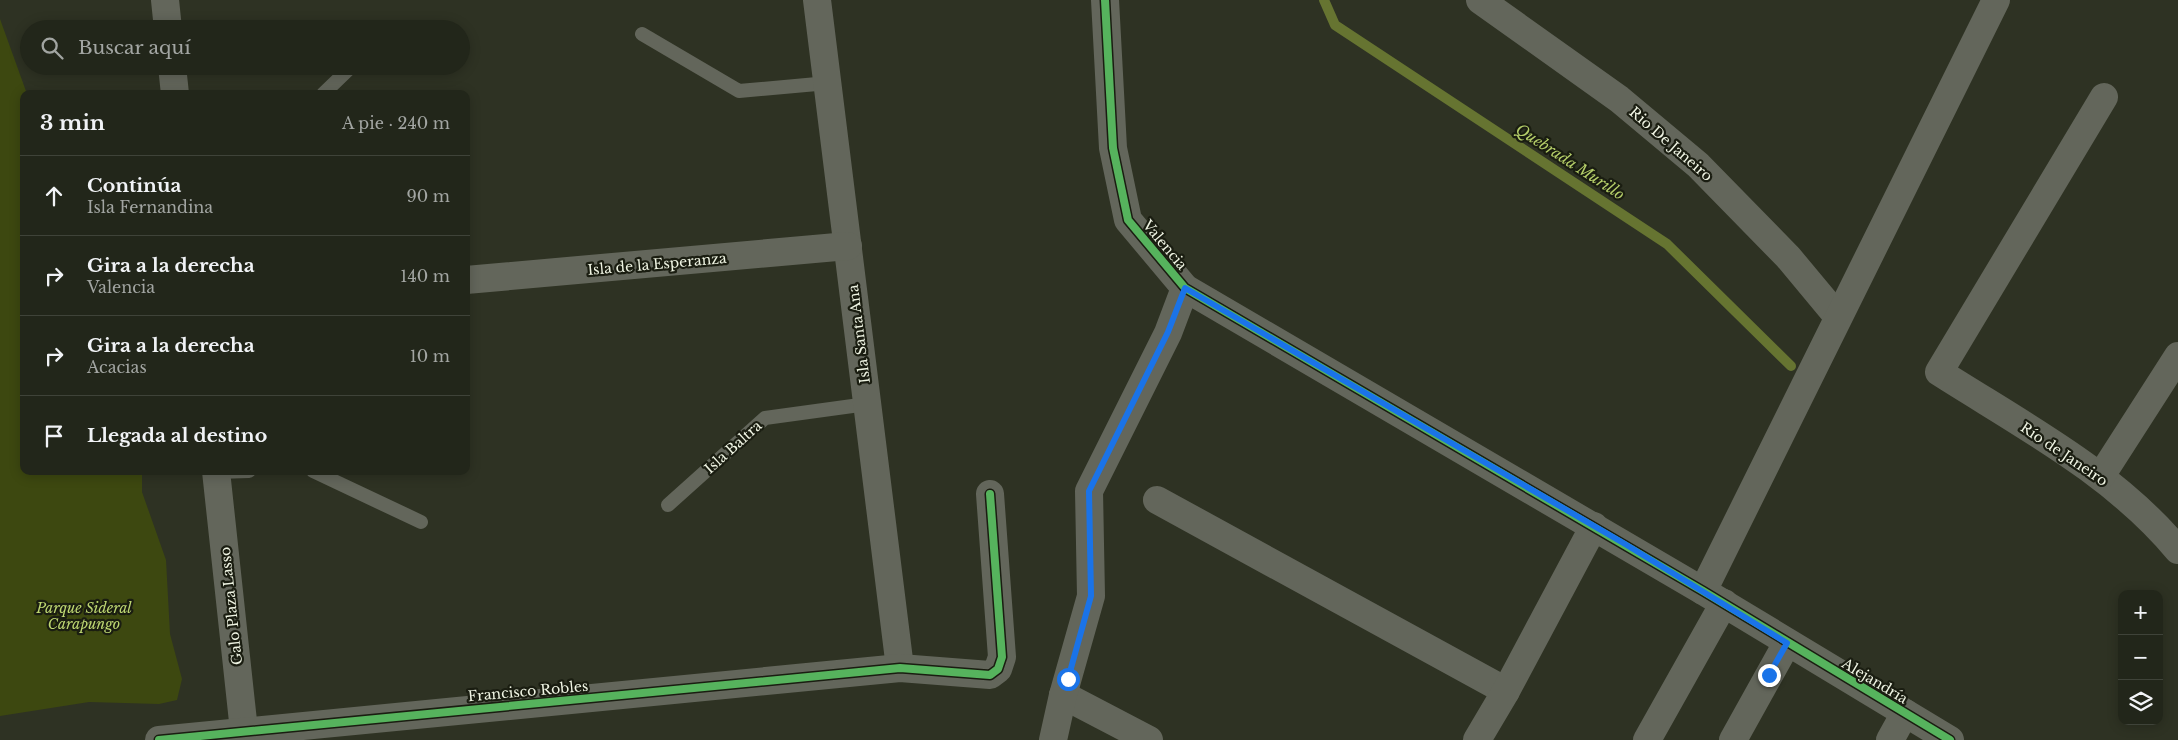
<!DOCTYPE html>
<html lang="es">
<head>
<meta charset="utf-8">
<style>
  :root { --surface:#22261a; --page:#2a2e23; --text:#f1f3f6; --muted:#a2a5a2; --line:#3f4339 }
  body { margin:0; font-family:"Libre Baskerville",serif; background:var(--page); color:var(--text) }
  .controls { position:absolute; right:15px; bottom:15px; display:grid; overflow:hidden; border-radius:10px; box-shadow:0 2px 12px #0003 }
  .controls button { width:45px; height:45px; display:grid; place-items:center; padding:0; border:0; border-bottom:1px solid var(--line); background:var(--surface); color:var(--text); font:25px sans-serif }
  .stop { position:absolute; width:15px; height:15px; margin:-11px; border:4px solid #1a73e8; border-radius:50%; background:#fff }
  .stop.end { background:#1a73e8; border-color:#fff; box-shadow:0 1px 5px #0008 }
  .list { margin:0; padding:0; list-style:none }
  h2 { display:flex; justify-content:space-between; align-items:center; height:65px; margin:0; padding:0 20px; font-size:21px }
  h2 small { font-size:16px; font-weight:400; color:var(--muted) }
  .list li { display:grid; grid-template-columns:32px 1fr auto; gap:15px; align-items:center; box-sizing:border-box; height:80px; padding:0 20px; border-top:1px solid var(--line) }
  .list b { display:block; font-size:19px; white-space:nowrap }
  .list p { margin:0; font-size:16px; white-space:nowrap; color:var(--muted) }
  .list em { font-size:16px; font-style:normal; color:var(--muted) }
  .icon { flex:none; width:28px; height:28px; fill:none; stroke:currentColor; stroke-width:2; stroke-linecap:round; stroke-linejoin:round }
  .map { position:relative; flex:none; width:2178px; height:740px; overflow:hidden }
  .search { position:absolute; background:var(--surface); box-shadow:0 2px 12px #0003; left:20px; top:20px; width:450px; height:55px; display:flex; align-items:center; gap:12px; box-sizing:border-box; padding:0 18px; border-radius:28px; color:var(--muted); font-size:19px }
  .panel { position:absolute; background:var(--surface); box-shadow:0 2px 12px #0003; left:20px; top:90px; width:450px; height:385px; border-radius:10px }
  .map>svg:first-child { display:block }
  .green { fill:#3d4810 }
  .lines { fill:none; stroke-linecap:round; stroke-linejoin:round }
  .stream { stroke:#667431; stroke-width:10 }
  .lane { stroke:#63665b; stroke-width:14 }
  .street { stroke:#63665b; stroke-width:28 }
  .cycleway-casing { stroke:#1a1d11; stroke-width:11 }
  .cycleway { stroke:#56b35d; stroke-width:8 }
  .route { stroke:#1a73e8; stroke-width:6 }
  .labels { text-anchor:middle; stroke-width:4.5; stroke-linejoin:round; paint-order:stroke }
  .street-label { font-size:14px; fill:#eff4e3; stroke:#1a1d11 }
  .park-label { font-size:14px; font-style:italic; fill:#bed772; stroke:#1a1d11 }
  .water-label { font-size:15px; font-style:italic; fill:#b5ce69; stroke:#1a1d11 }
</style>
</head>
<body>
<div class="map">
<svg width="2178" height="740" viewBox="0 0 2178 740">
  <rect width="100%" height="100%" fill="#2e3223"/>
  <path class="green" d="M0,19L27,94H24V471H142V492L166,560L170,634L182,679L177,700L159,704L89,702L0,716Z"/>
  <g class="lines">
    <path class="stream" d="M1324,0L1335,25L1667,244L1791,366"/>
    <g class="lane">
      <path d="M642,34L739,91L828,83"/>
      <path d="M323,94L352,66"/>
      <path d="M313,471L421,522"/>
      <path d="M216,472L249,471"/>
      <path d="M668,505L765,418L867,404"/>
    </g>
    <g class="street">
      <path d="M165,0L168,29"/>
      <path d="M817,0L900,668"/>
      <path d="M1105,0L1113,148L1128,220L1185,288L1703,591L1950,740"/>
      <path d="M1480,0L1619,99L1698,165L1788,257L1838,317"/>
      <path d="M172,66L175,94"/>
      <path d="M2104,97L1939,372C2022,425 2114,473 2178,550"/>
      <path d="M466,280L848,246"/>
      <path d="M216,471L245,740"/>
      <path d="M2101,476L2178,356"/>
      <path d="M1157,500L1506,691"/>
      <path d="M1703,591L1996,0"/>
      <path d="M1063,695L1149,740"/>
      <path d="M159,740L900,668L990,675L998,669L1002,657L990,494"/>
      <path d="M1053,740L1063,695L1091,596L1089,491L1168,333L1185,288"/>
      <path d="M1477,740L1506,691L1594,526"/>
      <path d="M1647,740L1724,603"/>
      <path d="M1733,740L1787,643"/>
      <path d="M1890,740L1905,713"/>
    </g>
    <g class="cycleway-casing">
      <g id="cycleway">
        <path d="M1105,0L1113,148L1128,220L1185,288L1703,591L1950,740"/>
        <path d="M159,740L900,668L990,675L998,669L1002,657L990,494"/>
      </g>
    </g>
    <use href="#cycleway" class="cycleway"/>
  </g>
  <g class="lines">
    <path class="route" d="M1068,679L1091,596L1089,491L1168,332L1185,288L1625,544L1787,643L1769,675"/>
  </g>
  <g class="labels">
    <g class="street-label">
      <text transform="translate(1671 144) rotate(41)" y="5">Rio De Janeiro</text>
      <text transform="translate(1165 245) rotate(50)" y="5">Valencia</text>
      <text transform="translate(657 264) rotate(-5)" y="5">Isla de la Esperanza</text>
      <text transform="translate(859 334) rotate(-97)" y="5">Isla Santa Ana</text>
      <text transform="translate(733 447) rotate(-42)" y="5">Isla Baltra</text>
      <text transform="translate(2064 454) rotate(34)" y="5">Río de Janeiro</text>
      <text transform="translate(231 606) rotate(-96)" y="5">Galo Plaza Lasso</text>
      <text transform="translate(1875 681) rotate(31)" y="5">Alejandría</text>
      <text transform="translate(528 691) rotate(-5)" y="5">Francisco Robles</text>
    </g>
    <g class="park-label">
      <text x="84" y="613">Parque Sideral<tspan x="84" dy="16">Carapungo</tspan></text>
    </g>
    <g class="water-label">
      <text transform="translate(1570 162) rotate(33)" y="5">Quebrada Murillo</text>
    </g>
  </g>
</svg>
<div class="controls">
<button>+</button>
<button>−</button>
<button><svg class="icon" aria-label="layers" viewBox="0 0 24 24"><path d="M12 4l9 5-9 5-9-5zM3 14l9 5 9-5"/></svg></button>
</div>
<div class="stop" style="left:1068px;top:679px"></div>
<div class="stop end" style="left:1769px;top:675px"></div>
<div class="search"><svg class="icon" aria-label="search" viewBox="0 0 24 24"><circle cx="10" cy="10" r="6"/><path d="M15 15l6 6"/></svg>Buscar aquí</div>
<section class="panel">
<h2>3 min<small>A pie · 240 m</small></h2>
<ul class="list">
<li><svg class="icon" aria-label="ahead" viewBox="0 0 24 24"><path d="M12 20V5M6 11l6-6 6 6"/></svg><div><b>Continúa</b><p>Isla Fernandina</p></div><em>90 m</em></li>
<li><svg class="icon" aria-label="right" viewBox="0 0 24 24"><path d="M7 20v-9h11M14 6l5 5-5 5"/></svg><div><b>Gira a la derecha</b><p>Valencia</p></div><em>140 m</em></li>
<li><svg class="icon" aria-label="right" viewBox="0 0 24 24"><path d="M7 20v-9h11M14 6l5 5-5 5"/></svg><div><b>Gira a la derecha</b><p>Acacias</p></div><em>10 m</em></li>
<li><svg class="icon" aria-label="arrive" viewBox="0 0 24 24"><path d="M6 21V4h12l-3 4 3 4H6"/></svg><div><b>Llegada al destino</b></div></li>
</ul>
</section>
</div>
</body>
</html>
